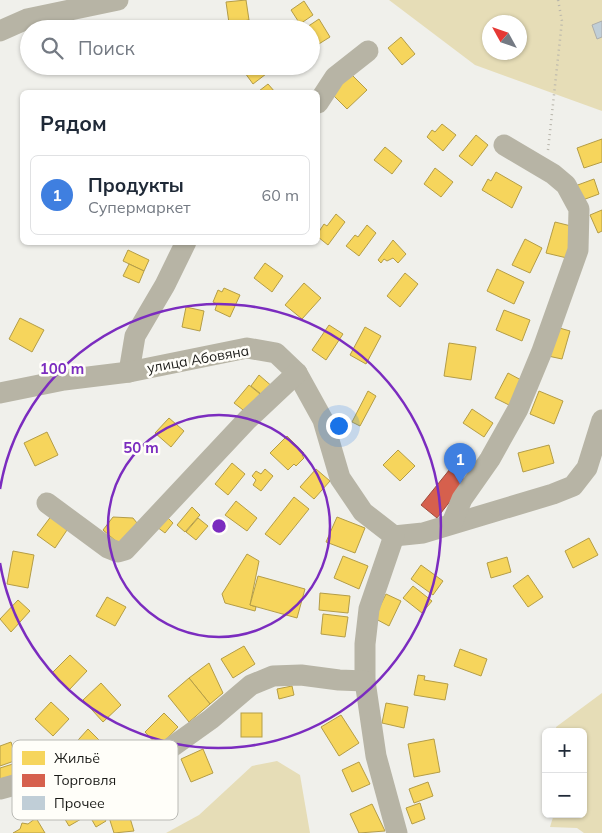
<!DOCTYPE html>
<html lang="ru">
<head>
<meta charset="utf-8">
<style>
  :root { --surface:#fff; --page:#f2f2f3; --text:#1f2937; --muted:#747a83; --line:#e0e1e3; --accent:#656561 }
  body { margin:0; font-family:Mulish,sans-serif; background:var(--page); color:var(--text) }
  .controls { position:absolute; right:15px; bottom:15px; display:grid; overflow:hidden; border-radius:8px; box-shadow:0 1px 4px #0004 }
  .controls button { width:45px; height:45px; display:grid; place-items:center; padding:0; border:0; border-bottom:1px solid var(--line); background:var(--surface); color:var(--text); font:25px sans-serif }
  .compass { position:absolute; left:482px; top:15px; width:45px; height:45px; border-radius:50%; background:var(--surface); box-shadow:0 1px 4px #0004; rotate:310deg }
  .you { position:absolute; left:338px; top:425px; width:18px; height:18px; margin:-12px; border:4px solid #fff; border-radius:50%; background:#1a73e8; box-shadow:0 0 0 8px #1a73e833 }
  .badge { display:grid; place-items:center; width:32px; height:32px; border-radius:50%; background:var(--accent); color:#fff; font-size:16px; font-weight:700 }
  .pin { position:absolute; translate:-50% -41px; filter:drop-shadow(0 1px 2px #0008) }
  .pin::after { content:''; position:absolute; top:26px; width:18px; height:15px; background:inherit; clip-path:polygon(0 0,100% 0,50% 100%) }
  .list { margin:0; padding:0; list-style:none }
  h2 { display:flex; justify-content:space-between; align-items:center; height:65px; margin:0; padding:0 20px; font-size:21px }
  h2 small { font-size:16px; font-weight:400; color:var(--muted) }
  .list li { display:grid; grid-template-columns:32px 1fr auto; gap:15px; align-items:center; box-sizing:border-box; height:80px; margin:0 10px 10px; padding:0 10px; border:1px solid var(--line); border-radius:8px }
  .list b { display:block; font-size:19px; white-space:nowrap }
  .list p { margin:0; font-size:16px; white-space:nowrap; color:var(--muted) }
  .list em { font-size:16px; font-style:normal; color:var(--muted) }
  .icon { flex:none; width:28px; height:28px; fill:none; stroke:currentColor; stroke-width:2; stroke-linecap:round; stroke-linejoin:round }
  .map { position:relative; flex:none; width:602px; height:833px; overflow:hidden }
  .search { position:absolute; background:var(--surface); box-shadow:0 1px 4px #0004; left:20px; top:20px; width:300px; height:55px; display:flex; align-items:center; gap:12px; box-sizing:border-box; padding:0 18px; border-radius:28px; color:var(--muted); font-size:19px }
  .panel { position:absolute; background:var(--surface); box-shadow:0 1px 4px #0004; left:20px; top:90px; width:300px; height:155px; border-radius:8px }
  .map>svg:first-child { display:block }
  .green { fill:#e6ddb7; fill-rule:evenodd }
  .homes { fill:#f6d55c; stroke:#b49d47 }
  .shops { fill:#d6604d; stroke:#9e4b3d }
  .building { fill:#c0ced7; stroke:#acadac }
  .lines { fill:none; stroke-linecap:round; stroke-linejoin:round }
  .path { stroke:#b8b5ab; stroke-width:2.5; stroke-dasharray:1 4; stroke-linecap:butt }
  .minor { stroke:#b7b4a5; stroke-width:21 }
  .ring { fill:none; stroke:#7b2cbf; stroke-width:2.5 }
  .labels { text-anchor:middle; stroke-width:5; stroke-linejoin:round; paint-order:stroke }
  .street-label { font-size:14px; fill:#1a1a17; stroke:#fffef9 }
  .key { fill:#fffef9; stroke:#babab5; stroke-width:1 }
  .key-label { font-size:14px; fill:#1a1a17 }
  .centre { fill:#7b2cbf; stroke:#fffef9; stroke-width:2.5 }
  .ring-label { font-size:15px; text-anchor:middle; font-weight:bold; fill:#7b2cbf; stroke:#fffef9; stroke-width:5; stroke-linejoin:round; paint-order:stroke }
</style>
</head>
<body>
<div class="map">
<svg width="602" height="833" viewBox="0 0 602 833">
  <rect width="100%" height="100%" fill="#f0f0eb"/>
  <g class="green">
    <path d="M389,0H602V111L475,65ZM490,22H520V52H490Z"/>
    <path d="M602,693V833H584L577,828L550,827L554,814H583V732H557L556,727Z"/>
    <path d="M277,761L300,775L310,833H166L199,815L252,766Z"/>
  </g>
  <g class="homes">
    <path d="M246,0L249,20L229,23L226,2Z"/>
    <path d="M304,1L313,15L300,24L291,10Z"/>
    <path d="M319,19L330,37L314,47L311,42V29H304Z"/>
    <path d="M401,37L415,54L402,65L388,48Z"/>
    <path d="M240,66H260L266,74L253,84Z"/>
    <path d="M349,72L367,90L347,109L330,92Z"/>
    <path d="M268,84L275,92H260L259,91Z"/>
    <path d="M442,124L456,135L443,151L427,137L432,130L435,132Z"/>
    <path d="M476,135L488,145L472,166L459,156Z"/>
    <path d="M602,139V162L584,168L577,148Z"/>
    <path d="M385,147L402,161L392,174L374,160Z"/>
    <path d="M435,168L453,182L441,197L424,184Z"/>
    <path d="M496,172L522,187L512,208L482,190L488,179L491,181Z"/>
    <path d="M594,179L599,194L580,201L575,186Z"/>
    <path d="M602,210V231L598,233L590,215Z"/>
    <path d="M336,214L345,222L328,245L318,237V233L324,224L327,226Z"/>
    <path d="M555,222L575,227L567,258L546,253Z"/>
    <path d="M367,225L376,233L359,256L346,246L355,235L358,237Z"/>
    <path d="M525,239L542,248L530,273L512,265Z"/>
    <path d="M393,240L406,254L398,263L393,258L387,261L384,259L381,263L378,260Z"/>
    <path d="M128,250L149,260L144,271L123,261Z"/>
    <path d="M265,263L283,276L272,292L254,278Z"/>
    <path d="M129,264L144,271L139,283L123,276Z"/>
    <path d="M497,269L524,282L514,304L487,291Z"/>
    <path d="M405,273L418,284L400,307L387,296Z"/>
    <path d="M304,283L321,298L302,319L285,305Z"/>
    <path d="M224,288L240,295L230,317L215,310L217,304L213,302L218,290L222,292Z"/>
    <path d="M186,307L204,311L200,331L182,327Z"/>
    <path d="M504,310L530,320L522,341L496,330Z"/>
    <path d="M20,318L44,330L32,352L9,339Z"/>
    <path d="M329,325L343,334L326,360L312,350Z"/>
    <path d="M365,327L381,336L366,364L350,355Z"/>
    <path d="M556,327L570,331L562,359L548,356Z"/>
    <path d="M449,343L476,347L471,380L444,376Z"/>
    <path d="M508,373L523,381L511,406L495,398Z"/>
    <path d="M259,375L274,388L266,398L251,386Z"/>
    <path d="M249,385L265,398L251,416L234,403Z"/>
    <path d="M368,391L376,396L360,426L352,422Z"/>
    <path d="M539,391L563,401L554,424L530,414Z"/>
    <path d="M472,409L493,423L484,437L463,423Z"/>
    <path d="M169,418L184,431L171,447L155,433Z"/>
    <path d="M47,432L58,455L35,466L24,443Z"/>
    <path d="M287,436L304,453L302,455L304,458L296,466L294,464L288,470L270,453Z"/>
    <path d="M549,445L554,463L523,472L518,453Z"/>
    <path d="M398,450L415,466L400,481L383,465Z"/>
    <path d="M232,463L245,474L228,495L215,484Z"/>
    <path d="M265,469L273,476L261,491L253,485L256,480L252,476L256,471L261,474Z"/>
    <path d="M316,469L330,481L314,499L300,487Z"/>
    <path d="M294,497L309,509L280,545L265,534Z"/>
    <path d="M236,501L257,518L247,531L225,515Z"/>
    <path d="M192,507L200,515L185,532L177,525Z"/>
    <path d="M52,515L69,527L55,548L37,535Z"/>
    <path d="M166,516L173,523L165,533L157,527Z"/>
    <path d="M113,517L133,518L141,528L124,548L103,530Z"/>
    <path d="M337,517L365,528L355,553L326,542Z"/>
    <path d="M198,518L208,526L196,540L186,532Z"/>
    <path d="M589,538L598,555L573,568L565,551Z"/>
    <path d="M13,551L34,555L28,588L7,584Z"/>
    <path d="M247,554L259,561L250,605L256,607L255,611L225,603L222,594Z"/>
    <path d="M343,556L368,566L359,589L334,578Z"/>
    <path d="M507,557L511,572L491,578L487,563Z"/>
    <path d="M421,565L443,581L433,595L411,579Z"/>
    <path d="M528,575L543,597L528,607L513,586Z"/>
    <path d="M258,576L305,589L297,618L250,605Z"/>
    <path d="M413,586L432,601L422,613L403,598Z"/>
    <path d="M320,593L350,596L348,613L319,610Z"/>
    <path d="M386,594L401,601L389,626L374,618Z"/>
    <path d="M107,597L126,607L115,626L96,616Z"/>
    <path d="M18,600L30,611L11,632L0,619Z"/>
    <path d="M323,614L348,617L345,637L321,634Z"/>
    <path d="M244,646L255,664L233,678L221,659Z"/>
    <path d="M460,649L487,659L481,676L454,666Z"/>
    <path d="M70,655L87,671L69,690L52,673Z"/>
    <path d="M209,663L223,693L210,704L189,678Z"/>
    <path d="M418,675L425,676L424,680L448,684L445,700L414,695Z"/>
    <path d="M189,678L210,704L189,722L168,696Z"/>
    <path d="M101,683L121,705L103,722L83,700Z"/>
    <path d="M292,686L294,695L279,699L277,689Z"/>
    <path d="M51,702L69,719L53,736L35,719Z"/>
    <path d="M386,703L408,707L404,728L382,723Z"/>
    <path d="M164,713L178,727L159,747L145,732Z"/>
    <rect x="241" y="713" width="21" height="24"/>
    <path d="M341,715L359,743L339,756L321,727Z"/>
    <path d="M88,729L104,745L86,764L70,749Z"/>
    <path d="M434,739L440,772L414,777L408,744Z"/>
    <path d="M11,742L17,760L0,766V746Z"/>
    <path d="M203,749L213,773L191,782L181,759Z"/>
    <path d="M359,762L370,784L352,792L342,770Z"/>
    <path d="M16,763L21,776L0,783V768Z"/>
    <path d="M82,781L106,821L96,827L73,787Z"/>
    <path d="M428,782L433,796L414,803L409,789Z"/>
    <path d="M77,795L88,815L69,826L57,806Z"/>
    <path d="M125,802L134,831L114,833L106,808Z"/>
    <path d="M420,803L425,819L412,824L406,808Z"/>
    <path d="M372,804L385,831L359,833L350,814Z"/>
    <path d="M36,818L45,833H13L20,829L22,823L28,824Z"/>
  </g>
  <path class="shops" d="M450,469L466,481L437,518L421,505Z"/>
  <path class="building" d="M602,21V37L597,39L592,25Z"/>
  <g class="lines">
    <path class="path" d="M548,150L562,21L558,0"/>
    <g class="minor">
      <path d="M0,31L27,19L118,0"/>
      <path d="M318,103L335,77L368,51"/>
      <path d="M129,372L135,336L165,285L186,242"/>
      <path d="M0,393L64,380L129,372L247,348L276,353L297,373L323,420L340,478L363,512L394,536L423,533L553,494L573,486L587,468L602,420"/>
      <path d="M47,503L108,548L118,552L125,550L247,420L297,373"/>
      <path d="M452,523L462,499L490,459L518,409L542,351L578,250L579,209L566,185L553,174L504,145"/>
      <path d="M394,536L369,609L365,644V681L376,756L397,833"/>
      <path d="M0,789L33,780L69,776L103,779L121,778L162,754L211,719L251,685L273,676L301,675L339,680L365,681"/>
    </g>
  </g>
  <g class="ring">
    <circle cx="219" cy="526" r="111"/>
    <path d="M0 489A222 222 0 1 1 0 563"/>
  </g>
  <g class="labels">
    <g class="street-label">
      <text transform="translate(198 359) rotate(-10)" y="5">улица Абовяна</text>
    </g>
  </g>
  <rect x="12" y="740" width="166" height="80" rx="8" class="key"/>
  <rect x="22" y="751" width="23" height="14" fill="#f6d55c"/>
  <rect x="22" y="774" width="23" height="13" fill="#d6604d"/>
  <rect x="22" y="796" width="23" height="14" fill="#c0ced7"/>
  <g class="key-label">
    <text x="54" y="763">Жильё</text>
    <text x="54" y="785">Торговля</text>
    <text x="54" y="808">Прочее</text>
  </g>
  <circle cx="219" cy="526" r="8" class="centre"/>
  <g class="ring-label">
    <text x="62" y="374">100 m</text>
    <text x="141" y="453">50 m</text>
  </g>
</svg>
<div class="controls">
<button>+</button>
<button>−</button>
</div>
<svg class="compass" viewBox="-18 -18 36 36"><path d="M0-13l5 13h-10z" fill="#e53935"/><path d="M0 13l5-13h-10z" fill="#747a83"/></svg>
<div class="you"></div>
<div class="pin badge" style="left:460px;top:484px;background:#3f7fe0">1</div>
<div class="search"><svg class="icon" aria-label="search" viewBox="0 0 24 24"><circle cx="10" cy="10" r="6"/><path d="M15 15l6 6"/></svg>Поиск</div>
<section class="panel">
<h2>Рядом<small></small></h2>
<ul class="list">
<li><span class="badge" style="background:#3f7fe0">1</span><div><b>Продукты</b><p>Супермаркет</p></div><em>60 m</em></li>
</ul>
</section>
</div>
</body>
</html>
